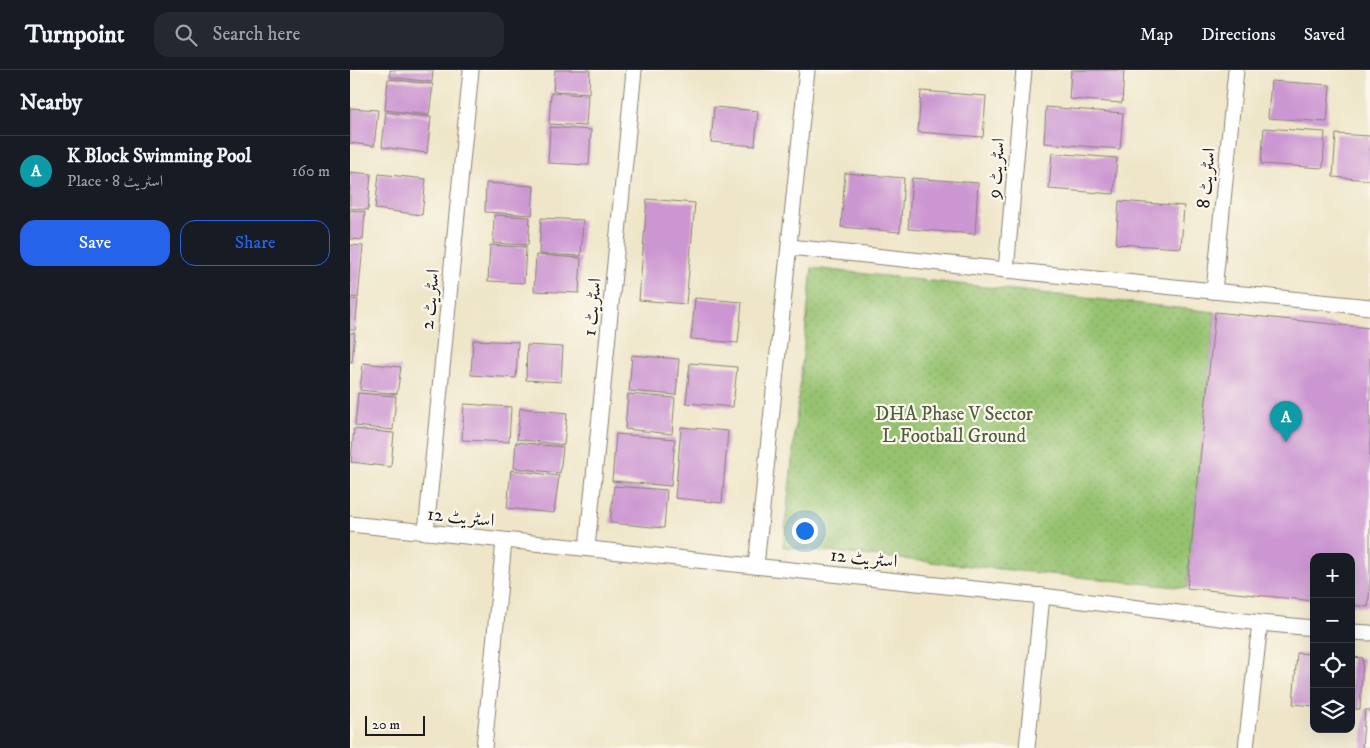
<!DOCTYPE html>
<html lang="en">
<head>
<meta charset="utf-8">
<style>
  :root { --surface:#171b24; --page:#242831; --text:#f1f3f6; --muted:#9ea1a6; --line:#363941; --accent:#2563eb }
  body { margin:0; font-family:"IM FELL DW Pica",Amiri,serif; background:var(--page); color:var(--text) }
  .controls { position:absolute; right:15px; bottom:15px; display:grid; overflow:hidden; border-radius:10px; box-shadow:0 5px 20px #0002 }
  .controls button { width:45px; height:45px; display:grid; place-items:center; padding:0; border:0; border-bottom:1px solid var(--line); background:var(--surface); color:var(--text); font:25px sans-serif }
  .scale { position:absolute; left:15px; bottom:12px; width:60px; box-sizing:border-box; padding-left:5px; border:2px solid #1c1c1c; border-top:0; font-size:14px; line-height:18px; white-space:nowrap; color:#1c1c1c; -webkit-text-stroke:4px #fbf7ec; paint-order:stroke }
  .you { position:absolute; left:454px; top:460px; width:18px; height:18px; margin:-12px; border:4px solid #fff; border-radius:50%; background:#1a73e8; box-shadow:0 0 0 8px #1a73e833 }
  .badge { display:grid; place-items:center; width:32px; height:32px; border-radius:50%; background:var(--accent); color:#fff; font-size:16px; font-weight:700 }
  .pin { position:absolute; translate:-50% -41px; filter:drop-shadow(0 1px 2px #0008) }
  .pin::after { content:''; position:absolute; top:26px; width:18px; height:15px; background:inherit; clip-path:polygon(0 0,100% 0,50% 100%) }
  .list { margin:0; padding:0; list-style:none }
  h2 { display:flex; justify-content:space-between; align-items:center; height:65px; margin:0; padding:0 20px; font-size:21px }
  h2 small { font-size:16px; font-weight:400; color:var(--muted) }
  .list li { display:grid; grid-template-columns:32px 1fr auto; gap:15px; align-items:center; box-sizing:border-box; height:70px; padding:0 20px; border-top:1px solid var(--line) }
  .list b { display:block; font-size:19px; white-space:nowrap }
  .list p { margin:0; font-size:16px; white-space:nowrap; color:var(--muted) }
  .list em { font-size:16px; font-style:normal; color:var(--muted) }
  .actions { display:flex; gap:10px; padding:15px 20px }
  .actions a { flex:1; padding:11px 0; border:1px solid var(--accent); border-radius:15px; text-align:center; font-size:18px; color:var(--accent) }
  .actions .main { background:var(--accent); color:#fff }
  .icon { flex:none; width:28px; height:28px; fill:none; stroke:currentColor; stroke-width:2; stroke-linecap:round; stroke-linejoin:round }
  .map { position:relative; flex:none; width:1020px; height:678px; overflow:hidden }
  header { display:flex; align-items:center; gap:30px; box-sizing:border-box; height:70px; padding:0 25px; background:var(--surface); border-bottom:1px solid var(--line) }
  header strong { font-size:24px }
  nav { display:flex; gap:28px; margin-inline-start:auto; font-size:18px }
  .search { width:350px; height:45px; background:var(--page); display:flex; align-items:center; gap:12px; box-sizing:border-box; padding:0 18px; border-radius:15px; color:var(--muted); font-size:19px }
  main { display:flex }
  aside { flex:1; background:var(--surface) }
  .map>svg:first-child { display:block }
  .grass { fill:url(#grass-dots); stroke:#596f46 }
  .building { fill:#cc96d2 }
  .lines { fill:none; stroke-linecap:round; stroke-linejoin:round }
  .street-casing { stroke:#868172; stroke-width:17 }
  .street { stroke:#fff; stroke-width:15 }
  .labels { text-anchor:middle; stroke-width:4.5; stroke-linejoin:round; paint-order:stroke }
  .street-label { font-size:19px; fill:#1c1c1c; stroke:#fbf7ec }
  .park-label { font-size:19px; fill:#4d5e3d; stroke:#fbf7ec }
</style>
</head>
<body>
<header>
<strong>Turnpoint</strong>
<div class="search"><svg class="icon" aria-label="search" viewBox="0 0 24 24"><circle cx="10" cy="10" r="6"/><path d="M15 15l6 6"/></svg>Search here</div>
<nav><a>Map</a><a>Directions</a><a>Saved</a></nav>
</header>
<main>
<aside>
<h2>Nearby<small></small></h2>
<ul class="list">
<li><span class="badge" style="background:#0f9aa8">A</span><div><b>K Block Swimming Pool</b><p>Place · اسٹریٹ 8</p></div><em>160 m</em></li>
</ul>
<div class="actions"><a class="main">Save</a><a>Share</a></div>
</aside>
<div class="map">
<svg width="1020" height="678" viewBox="0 0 1020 678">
  <defs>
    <pattern id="grass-dots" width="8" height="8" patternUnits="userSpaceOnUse" patternTransform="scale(1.25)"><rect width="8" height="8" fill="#96c26f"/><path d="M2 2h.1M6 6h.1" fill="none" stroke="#81a660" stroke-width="1.8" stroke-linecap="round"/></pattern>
  </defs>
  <rect width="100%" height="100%" fill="#fbf7ec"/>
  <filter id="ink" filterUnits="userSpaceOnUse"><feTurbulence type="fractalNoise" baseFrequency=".02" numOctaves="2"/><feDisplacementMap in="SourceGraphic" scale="10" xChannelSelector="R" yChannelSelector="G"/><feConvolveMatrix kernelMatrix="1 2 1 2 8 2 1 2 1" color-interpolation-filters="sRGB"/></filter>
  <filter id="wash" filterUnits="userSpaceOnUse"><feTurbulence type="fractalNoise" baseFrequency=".0096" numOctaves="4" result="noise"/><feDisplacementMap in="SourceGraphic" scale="20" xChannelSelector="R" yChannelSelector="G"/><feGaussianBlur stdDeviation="1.12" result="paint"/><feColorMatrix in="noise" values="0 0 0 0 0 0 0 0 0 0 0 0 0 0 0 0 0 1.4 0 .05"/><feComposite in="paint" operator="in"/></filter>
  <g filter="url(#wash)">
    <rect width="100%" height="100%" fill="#efe6c9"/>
    <path class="grass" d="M462,198L865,242L837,518L433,477Z"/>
    <g id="blocks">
      <g class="building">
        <path d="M40,0H83L82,12L40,7Z"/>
        <path d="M205,0H240L239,23L203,21Z"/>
        <path d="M721,0H774L772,33L719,29Z"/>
        <path d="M38,9L83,14L79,45L35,40Z"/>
        <path d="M921,11L980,15L977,52L918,48Z"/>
        <path d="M571,21L636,26L633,67L568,62Z"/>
        <path d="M201,23L238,25L236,56L199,54Z"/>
        <path d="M364,37L408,41L405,76L361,72Z"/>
        <path d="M696,37L773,43L770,79L694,73Z"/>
        <path d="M0,38L28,40L24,76L0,73Z"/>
        <path d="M36,42L81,47L77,83L32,77Z"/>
        <path d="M200,57L241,60L239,95L198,93Z"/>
        <path d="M914,58L975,62L973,98L911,94Z"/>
        <path d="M986,64L1020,66V110L983,107Z"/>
        <path d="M702,83L767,88L764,124L699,119Z"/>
        <path d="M0,102L21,104L18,140L0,138Z"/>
        <path d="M495,103L554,108L550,162L491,157Z"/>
        <path d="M29,104L76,109L72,145L25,139Z"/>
        <path d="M562,108L628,113L625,164L558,159Z"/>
        <path d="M136,113L184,116L182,145L135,142Z"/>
        <path d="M297,129L345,133L336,234L289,230Z"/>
        <path d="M769,131L834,136L831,178L766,174Z"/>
        <path d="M0,140L15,142L13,170L0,169Z"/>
        <path d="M144,145L180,147L178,175L143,173Z"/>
        <path d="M191,148L233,150L231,186L189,184Z"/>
        <path d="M0,175L13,176L8,228L0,227Z"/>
        <path d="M140,175L176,177L174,213L138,211Z"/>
        <path d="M186,185L231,188L229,223L184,221Z"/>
        <path d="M345,228L392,232L388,273L341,269Z"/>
        <path d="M0,229L8,230L5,260H0Z"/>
        <path d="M865,242L1020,258V518L1018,537L1001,535V487H964V531L837,518Z"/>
        <path d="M0,263H5L2,292H0Z"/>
        <path d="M123,270L168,272L166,308L121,305Z"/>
        <path d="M177,275L213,277L211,312L176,310Z"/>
        <path d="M282,285L329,289L326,325L279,321Z"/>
        <path d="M13,293L51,297L47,324L10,320Z"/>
        <path d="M340,293L387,297L383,337L336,333Z"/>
        <path d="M8,323L46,326L43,360L5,356Z"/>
        <path d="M278,324L325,328L322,364L275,359Z"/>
        <path d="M114,334L161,337L159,372L112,370Z"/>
        <path d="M170,338L217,343L214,375L167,369Z"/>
        <path d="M331,357L378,361L372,433L325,428Z"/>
        <path d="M4,359L44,363L41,397L1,392Z"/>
        <path d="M266,364L325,369L321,416L262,411Z"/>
        <path d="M166,372L213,377L210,403L164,398Z"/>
        <path d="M161,400L209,406L204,443L157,438Z"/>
        <path d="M264,416L317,420L314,458L260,453Z"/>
        <path d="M947,583L964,584V636L943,634Z"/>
        <path d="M1001,587L1013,588L1010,639H1001Z"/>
        <path d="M1015,640H1020V678H1012Z"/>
      </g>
    </g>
  </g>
  <g filter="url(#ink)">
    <use href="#blocks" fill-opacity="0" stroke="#868172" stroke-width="1"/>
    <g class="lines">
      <g class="street-casing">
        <g id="street">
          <path d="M440,177L656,200L1020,237"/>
          <path d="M656,200L674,0"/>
          <path d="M864,221L886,0"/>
          <path d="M0,454L692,526L910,553L964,558"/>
          <path d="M76,462L121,0"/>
          <path d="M237,478L284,0"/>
          <path d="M406,496L457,0"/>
          <path d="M1001,562L1020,563"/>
          <path d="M134,678L154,471"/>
          <path d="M677,678L692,526"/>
          <path d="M896,678L910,553"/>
        </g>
      </g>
      <use href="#street" class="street"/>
    </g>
  </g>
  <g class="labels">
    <g class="street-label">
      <text transform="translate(645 98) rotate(-85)" y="7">اسٹریٹ 9</text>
      <text transform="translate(855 108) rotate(-84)" y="7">اسٹریٹ 8</text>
      <text transform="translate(79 229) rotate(-84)" y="7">اسٹریٹ 2</text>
      <text transform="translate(241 237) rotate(-84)" y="7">اسٹریٹ 1</text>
      <text transform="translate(111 446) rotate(6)" y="7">اسٹریٹ 12</text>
      <text transform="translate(514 487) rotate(6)" y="7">اسٹریٹ 12</text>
    </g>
    <g class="park-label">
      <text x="604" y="350">DHA Phase V Sector<tspan x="604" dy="22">L Football Ground</tspan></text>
    </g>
  </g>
</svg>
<div class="controls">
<button>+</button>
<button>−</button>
<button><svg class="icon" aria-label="locate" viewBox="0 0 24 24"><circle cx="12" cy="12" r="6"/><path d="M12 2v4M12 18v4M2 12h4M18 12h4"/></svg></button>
<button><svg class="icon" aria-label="layers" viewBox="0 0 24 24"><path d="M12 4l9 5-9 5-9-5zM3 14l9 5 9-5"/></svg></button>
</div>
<div class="scale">20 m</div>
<div class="you"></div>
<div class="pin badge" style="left:936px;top:372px;background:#0f9aa8">A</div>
</div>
</main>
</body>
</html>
